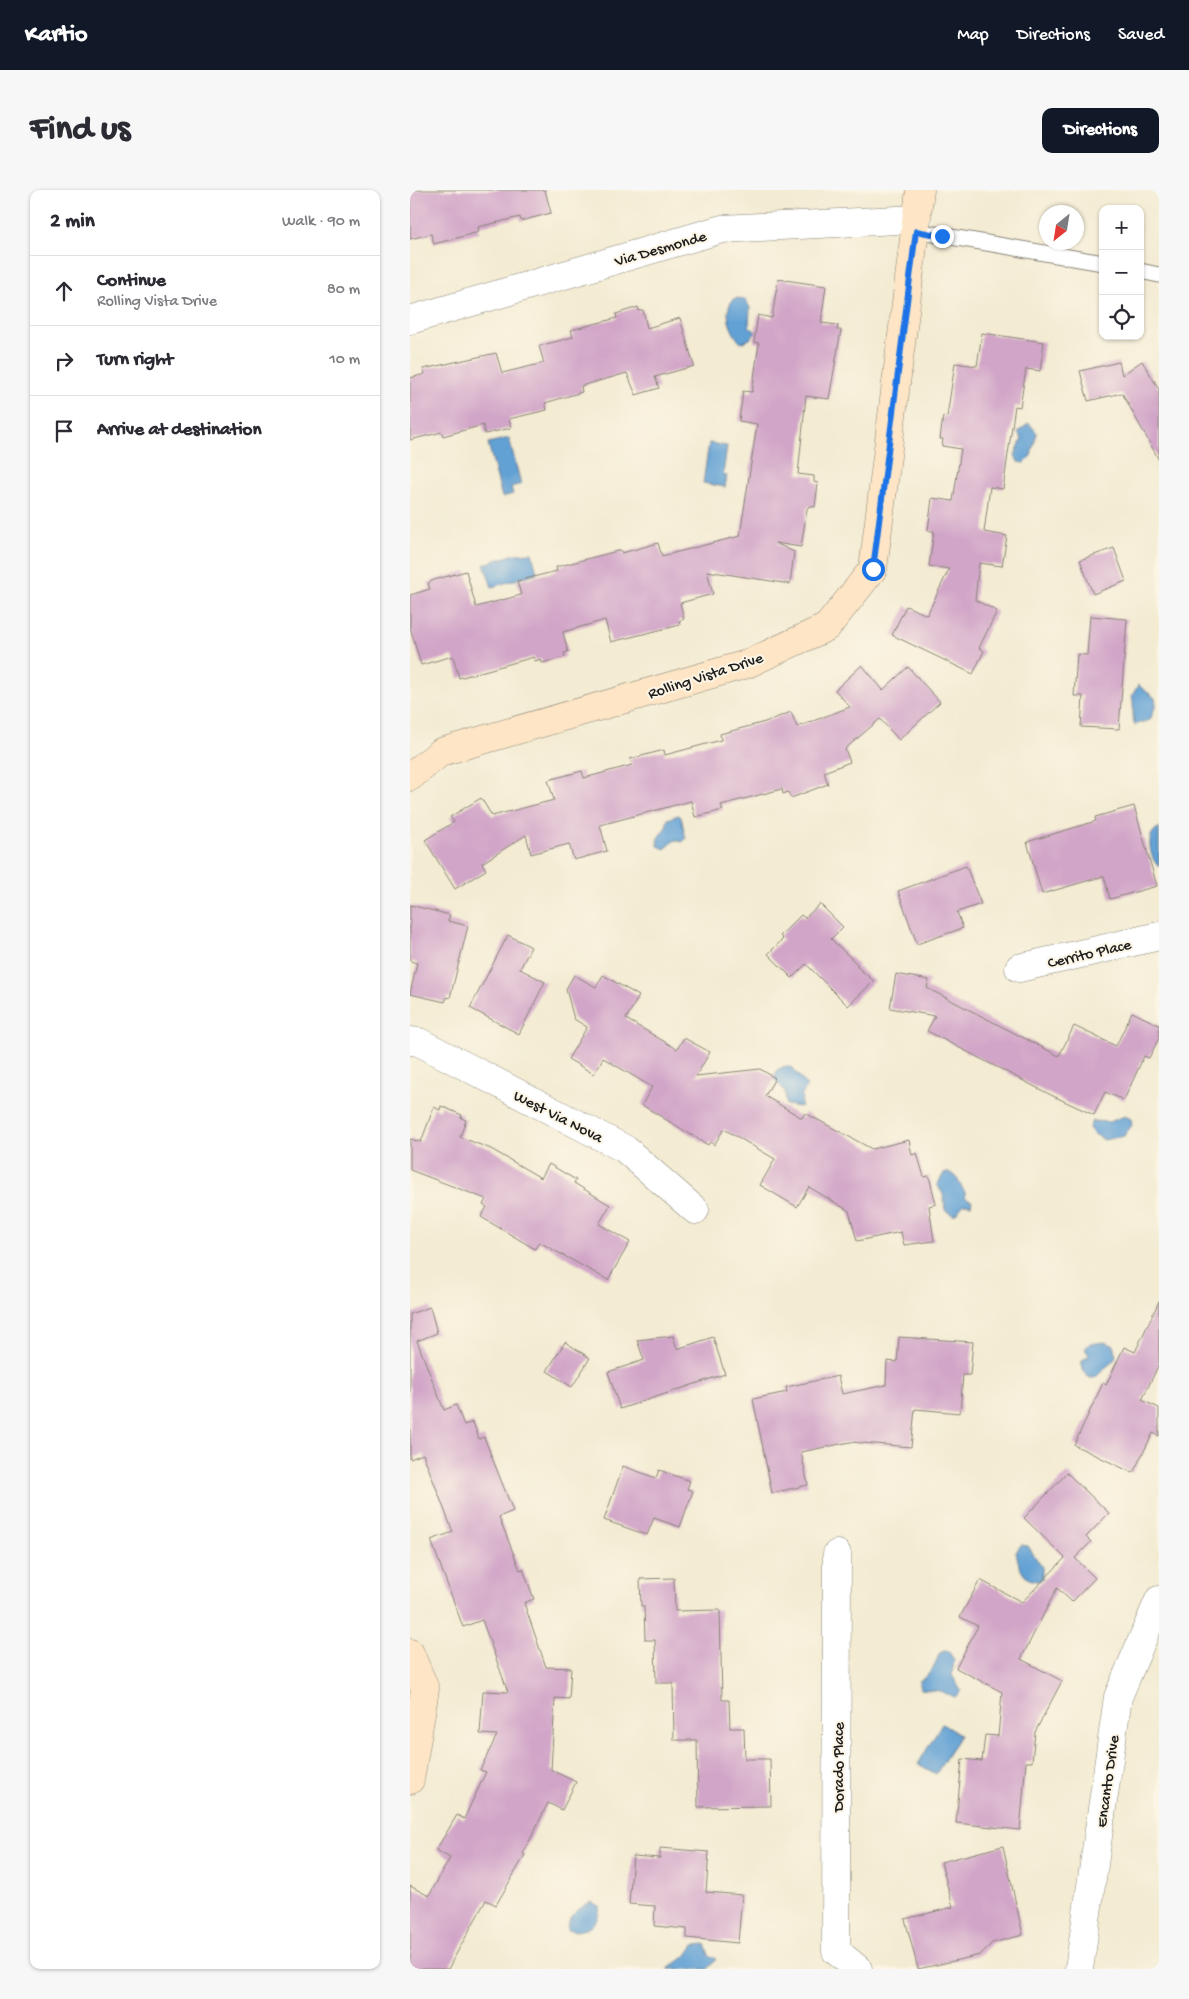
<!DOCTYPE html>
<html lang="en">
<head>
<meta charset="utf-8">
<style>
  :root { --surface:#fff; --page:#f7f7f7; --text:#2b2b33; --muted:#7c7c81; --line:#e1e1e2; --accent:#111827 }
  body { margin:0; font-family:"Gochi Hand",sans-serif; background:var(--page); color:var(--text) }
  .controls { position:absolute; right:15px; top:15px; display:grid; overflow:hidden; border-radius:10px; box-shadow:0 1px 4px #0004 }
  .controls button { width:45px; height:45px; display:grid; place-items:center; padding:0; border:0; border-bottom:1px solid var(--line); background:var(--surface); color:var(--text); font:25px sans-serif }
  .compass { position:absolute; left:629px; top:15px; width:45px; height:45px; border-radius:50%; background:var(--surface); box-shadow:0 1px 4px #0004; rotate:210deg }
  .stop { position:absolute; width:15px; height:15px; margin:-11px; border:4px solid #1a73e8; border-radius:50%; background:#fff }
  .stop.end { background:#1a73e8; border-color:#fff; box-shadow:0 1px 5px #0008 }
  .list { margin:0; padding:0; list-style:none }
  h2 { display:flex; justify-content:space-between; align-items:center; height:65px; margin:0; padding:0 20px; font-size:21px }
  h2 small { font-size:16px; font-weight:400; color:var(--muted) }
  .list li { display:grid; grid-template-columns:32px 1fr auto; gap:15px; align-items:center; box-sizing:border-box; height:70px; padding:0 20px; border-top:1px solid var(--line) }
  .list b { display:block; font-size:19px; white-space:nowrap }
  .list p { margin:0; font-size:16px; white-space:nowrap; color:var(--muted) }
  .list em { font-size:16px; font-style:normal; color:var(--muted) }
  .icon { flex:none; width:28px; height:28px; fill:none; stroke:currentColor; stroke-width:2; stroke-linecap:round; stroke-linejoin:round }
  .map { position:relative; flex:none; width:749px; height:1779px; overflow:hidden; border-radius:10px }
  header { display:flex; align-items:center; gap:30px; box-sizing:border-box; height:70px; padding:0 25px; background:var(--accent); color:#fff }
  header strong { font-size:24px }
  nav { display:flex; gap:28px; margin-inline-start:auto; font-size:18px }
  .intro { display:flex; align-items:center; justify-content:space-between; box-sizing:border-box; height:120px; padding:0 30px }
  h1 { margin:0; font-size:35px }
  .button { padding:12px 22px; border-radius:10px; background:var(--accent); color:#fff; font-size:18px; font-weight:700 }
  main { display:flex; gap:30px; padding:0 30px }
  aside { flex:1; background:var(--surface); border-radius:10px; box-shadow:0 1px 4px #0004 }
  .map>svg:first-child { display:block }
  .water { fill:#62a1d4; stroke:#3f5e78 }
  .building { fill:#d1a5c8 }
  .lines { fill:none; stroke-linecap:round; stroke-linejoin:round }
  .lane-casing { stroke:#888477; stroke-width:17 }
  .street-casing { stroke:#888477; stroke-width:29 }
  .secondary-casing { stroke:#888477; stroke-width:29 }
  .lane { stroke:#fff; stroke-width:15 }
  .street { stroke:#fff; stroke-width:28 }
  .secondary { stroke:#fde5c5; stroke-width:28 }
  .route { stroke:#1a73e8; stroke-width:6 }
  .labels { text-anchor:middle; stroke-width:4; stroke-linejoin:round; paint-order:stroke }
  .street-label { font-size:16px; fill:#1c1c1c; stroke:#fcf5e5 }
</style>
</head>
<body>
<header>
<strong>Kartio</strong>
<nav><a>Map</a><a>Directions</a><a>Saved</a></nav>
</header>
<div class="intro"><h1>Find us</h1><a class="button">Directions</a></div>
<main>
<aside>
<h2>2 min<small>Walk · 90 m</small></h2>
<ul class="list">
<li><svg class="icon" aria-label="ahead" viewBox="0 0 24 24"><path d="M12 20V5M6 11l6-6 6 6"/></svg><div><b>Continue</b><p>Rolling Vista Drive</p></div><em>80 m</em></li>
<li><svg class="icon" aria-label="right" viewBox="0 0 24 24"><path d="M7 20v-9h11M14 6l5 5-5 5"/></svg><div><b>Turn right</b></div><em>10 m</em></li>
<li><svg class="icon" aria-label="arrive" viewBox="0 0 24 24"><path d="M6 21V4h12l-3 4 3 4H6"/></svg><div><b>Arrive at destination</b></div></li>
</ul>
</aside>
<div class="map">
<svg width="749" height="1779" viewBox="0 0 749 1779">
  <rect width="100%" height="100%" fill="#fcf5e5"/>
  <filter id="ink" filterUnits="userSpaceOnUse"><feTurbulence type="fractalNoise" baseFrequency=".02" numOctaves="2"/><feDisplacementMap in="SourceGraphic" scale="10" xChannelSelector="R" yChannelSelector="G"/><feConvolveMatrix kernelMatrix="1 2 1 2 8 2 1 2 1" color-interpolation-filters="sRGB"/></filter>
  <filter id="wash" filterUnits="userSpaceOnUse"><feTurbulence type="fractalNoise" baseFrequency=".0096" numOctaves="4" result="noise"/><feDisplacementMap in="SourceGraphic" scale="20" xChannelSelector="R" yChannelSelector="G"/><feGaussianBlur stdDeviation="1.12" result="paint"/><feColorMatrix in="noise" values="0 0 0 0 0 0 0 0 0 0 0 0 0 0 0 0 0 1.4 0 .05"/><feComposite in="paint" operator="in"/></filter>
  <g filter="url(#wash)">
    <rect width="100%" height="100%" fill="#f3ebd2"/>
    <g class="water">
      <path d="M325,108L335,109L340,118L339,136L346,142L340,149L331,153C321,143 311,119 325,108Z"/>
      <path d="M619,233L627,243L621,266L614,273L608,272L605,265L612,249L608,242Z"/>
      <path d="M99,248L111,294L101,297L103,304L92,307L78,253Z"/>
      <path d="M299,253L317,256L313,285L317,286L315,297L293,293Z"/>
      <path d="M122,363L127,383L82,397L74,374L105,364Z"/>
      <path d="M728,495L745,508L746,515L740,530L725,535C721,526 725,516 722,506Z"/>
      <path d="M268,625L271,627L276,649L272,652L265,650L255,659L248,656V648L256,637L258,629Z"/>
      <path d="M749,638V677C740,670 734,643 749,638Z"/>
      <path d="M375,876L382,878L397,896L392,905L391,917L376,915L375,901L364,889L367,880Z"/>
      <path d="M715,926L721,929L722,935L714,946L694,950L683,943L679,938L682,931L699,932Z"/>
      <path d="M534,983C546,982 546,987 551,996C554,1001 556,1001 555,1007L562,1011L561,1015L554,1014L546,1024L543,1025L535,1020L533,1004L527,995Z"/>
      <path d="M694,1152L703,1155L706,1166C704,1172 701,1173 696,1177C692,1179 690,1184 687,1186C678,1194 671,1178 672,1171L679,1165L675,1159L679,1154Z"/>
      <path d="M611,1355L618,1356L632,1377V1389L628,1391C612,1391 609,1376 606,1362Z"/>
      <path d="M534,1461L539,1462L544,1470L542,1485L551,1501L545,1507L530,1501L511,1499L509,1491C521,1485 524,1476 530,1463Z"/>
      <path d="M532,1534L550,1545L526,1584L508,1574Z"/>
      <path d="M181,1712L189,1716C192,1734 172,1744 157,1740C157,1727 170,1717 181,1712Z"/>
      <path d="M295,1754L299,1765L306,1769L298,1779H258L277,1765L284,1755Z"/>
    </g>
    <g id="blocks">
      <g class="building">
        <path d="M0,0H135L141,23L111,31L110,27L68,37L69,42L24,54L21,44L0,49Z"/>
        <path d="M368,89L416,96L411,133L428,135L427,140H431L419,209L396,206L388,284L404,286V292L408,293L405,317L399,316L397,319L391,357L365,353L384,362L380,394L297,381L303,404L270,413L274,429L269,431L270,435L201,452L195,430L153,442L158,462L154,463L155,467L132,473L131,469L125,471L124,467L49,488L43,466L11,475L0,437V405L20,399L18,393L24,390L56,381L66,417L111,405L107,391L147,381L146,377L211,360L212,363L248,353L252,366L330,346L347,234L329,231L333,201L342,202L349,153L344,152L348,125L362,128Z"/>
        <path d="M228,117L229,121L233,120L237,138L270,128L284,176L245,187L249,198L226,205L217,183L171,196L172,202L135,213L137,220L99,229L101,238L75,244L73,235L33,246L32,242L0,250V188L15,184L13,179L86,163L92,183L134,173L129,156L163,147L161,140L207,128L206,124Z"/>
        <path d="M572,143L634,152L630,181L616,179L610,217L605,216L593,299L580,297L574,342L597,346L592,376L569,373L565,410L587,421L569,458L574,461L563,484L482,445L496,416L517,425L539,379L519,376L524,341H518L522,308L543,311L551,259L532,256L533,249H530L533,226L537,227L545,173L567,176Z"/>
        <path d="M732,171L749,199V270L712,203L678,211L670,181L709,172L712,185Z"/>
        <path d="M704,358L716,391L683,404L670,370Z"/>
        <path d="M680,426L717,429L709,539L671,537L673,506H664L667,464L677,465Z"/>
        <path d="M452,475L473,500L498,477L530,512L489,550L470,529L435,559L440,572L414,582L418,594L381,608L378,602L373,604L372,599L311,615L313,620L285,627L281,611L190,635L197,661L164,670L159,654L121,664L116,645L72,673L76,680L45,699L15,650L44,632L40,627L71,608L82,626L144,610L138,590L172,581L174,588L222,575L220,569L254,560L255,565L311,550L310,544L355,532L381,522L387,537L440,517L425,500Z"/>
        <path d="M724,616L747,696L700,709L694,686L632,704L617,652L686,631L685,627Z"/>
        <path d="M556,676L571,714L547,722L553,738L507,754L488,701Z"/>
        <path d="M410,714L433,737L421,749L448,775L446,776L464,791L438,816L396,774L382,788L358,764L373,749L370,746L391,725L395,728Z"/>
        <path d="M0,715L40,725L38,731L58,736L40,808L37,807L35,812L0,804L7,773L0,771Z"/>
        <path d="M98,745L121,757L110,779L135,792L109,844L60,818Z"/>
        <path d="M486,784L519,790L517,798L649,866L664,836L706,856L722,822L749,835V848L739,868L734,866L714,910L695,902L684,925L641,905L517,841L525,826L480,818Z"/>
        <path d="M164,785L186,797L193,785L229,806L216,829L267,859L274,848L300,862L286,886L350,879L365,888L355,906L392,928L395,923L462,959L499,950L502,965L507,963L514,987L519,986L526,1014L519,1016L524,1051L494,1055L491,1042L447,1051L439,1021L399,997L387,1017L350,995L365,969L314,939L304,955L300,952L298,955L232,915L242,897L193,868L184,884L158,869L177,837L164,829L156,799Z"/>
        <path d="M31,916L52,925L51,928L56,930L50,947L81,959L131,988L139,974L166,990L164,993L200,1015L189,1034L220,1052L198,1090L129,1052L125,1059L71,1027L77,1017L73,1015L76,1009L0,980V949L11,952L24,917L30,920Z"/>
        <path d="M749,1111V1174L732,1210L749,1218V1246L743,1243L723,1283L664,1255L693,1193L696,1195L714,1157L725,1162Z"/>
        <path d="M20,1117L27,1143L7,1151L34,1220L46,1215L54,1235L63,1232L69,1249L74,1247L103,1321L89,1327L110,1380L113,1379L124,1409L114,1413L136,1477L161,1478L159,1509L145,1508L141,1580L166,1592L152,1620L138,1613L113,1664L115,1665L86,1715L76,1710L38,1779H0V1696L19,1706L40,1668L26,1660L47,1625L54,1629L76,1582L70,1580L87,1545L70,1544L73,1501L98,1502L72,1430L53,1437L21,1350L43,1342L13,1264L0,1269V1124Z"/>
        <path d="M263,1146L267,1159L303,1147L315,1184L210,1219L198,1182L234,1170L227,1150Z"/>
        <path d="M489,1147L563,1152L560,1185H553L550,1223L505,1219L501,1257L440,1252L391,1262L398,1295L362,1303L343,1209L377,1202L376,1197L428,1186L432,1204L476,1195L477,1171L487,1172Z"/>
        <path d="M155,1152L180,1168L162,1197L137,1181Z"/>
        <path d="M213,1276L246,1288L249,1280L280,1291L277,1299L283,1301L270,1337L244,1328L237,1345L194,1330Z"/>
        <path d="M657,1283L699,1323L676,1347L681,1352L665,1368L685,1388L662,1412L647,1398L611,1469L652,1491L625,1542L622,1572H616L610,1640L546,1633L552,1569L572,1571L575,1545L588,1546L592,1502L546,1478L568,1436L550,1427L570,1390L612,1412L655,1368L614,1328Z"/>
        <path d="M264,1388L265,1421L310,1420L312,1510H319L320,1538H334L335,1569H360L361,1616L288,1617L287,1550H264L263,1493H246L245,1450H235L234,1416H231L230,1389Z"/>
        <path d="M593,1656L613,1745L582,1753L570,1765L508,1779L495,1729L543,1717L531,1672Z"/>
        <path d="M250,1658L299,1662L296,1702L332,1705L328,1753L277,1748V1739L244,1736L245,1716L219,1714L223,1666L250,1668Z"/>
      </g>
    </g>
  </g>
  <g filter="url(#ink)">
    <use href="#blocks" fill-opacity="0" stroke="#888477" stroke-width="1"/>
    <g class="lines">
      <g class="lane-casing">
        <g id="lane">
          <path d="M506,41L693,73"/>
          <path d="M730,81L749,85"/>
        </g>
      </g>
      <g class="street-casing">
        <g id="street">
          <path d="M0,130L312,39L507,29"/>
          <path d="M609,778L749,746"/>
          <path d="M0,851L9,852L215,959L285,1020"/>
          <path d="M427,1364L426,1761L448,1779"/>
          <path d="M669,1779L708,1507L749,1410"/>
        </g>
      </g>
      <g class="secondary-casing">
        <g id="secondary">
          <path d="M0,587L31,562L337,474L417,437L463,379L510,0"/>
          <path d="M0,1463L15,1499L0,1590"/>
        </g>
      </g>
      <use href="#lane" class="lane"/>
      <use href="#street" class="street"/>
      <use href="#secondary" class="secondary"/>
    </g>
  </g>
  <g class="lines" filter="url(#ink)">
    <path class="route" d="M463,379L506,41L532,46"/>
  </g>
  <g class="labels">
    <g class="street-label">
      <text transform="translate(250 57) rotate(-16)" y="6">Via Desmonde</text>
      <text transform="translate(295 484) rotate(-18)" y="6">Rolling Vista Drive</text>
      <text transform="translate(679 762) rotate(-13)" y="6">Cerrito Place</text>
      <text transform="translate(149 925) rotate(27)" y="6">West Via Nova</text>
      <text transform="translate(427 1577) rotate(-90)" y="6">Dorado Place</text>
      <text transform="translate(696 1591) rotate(-82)" y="6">Encanto Drive</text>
    </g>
  </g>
</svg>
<div class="controls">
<button>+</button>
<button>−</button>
<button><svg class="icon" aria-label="locate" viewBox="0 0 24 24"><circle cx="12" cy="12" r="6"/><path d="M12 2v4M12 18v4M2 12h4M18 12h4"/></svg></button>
</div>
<svg class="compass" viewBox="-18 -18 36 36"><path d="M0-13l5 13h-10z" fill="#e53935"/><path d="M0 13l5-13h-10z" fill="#7c7c81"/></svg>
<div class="stop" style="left:463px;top:379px"></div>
<div class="stop end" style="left:532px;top:46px"></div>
</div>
</main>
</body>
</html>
